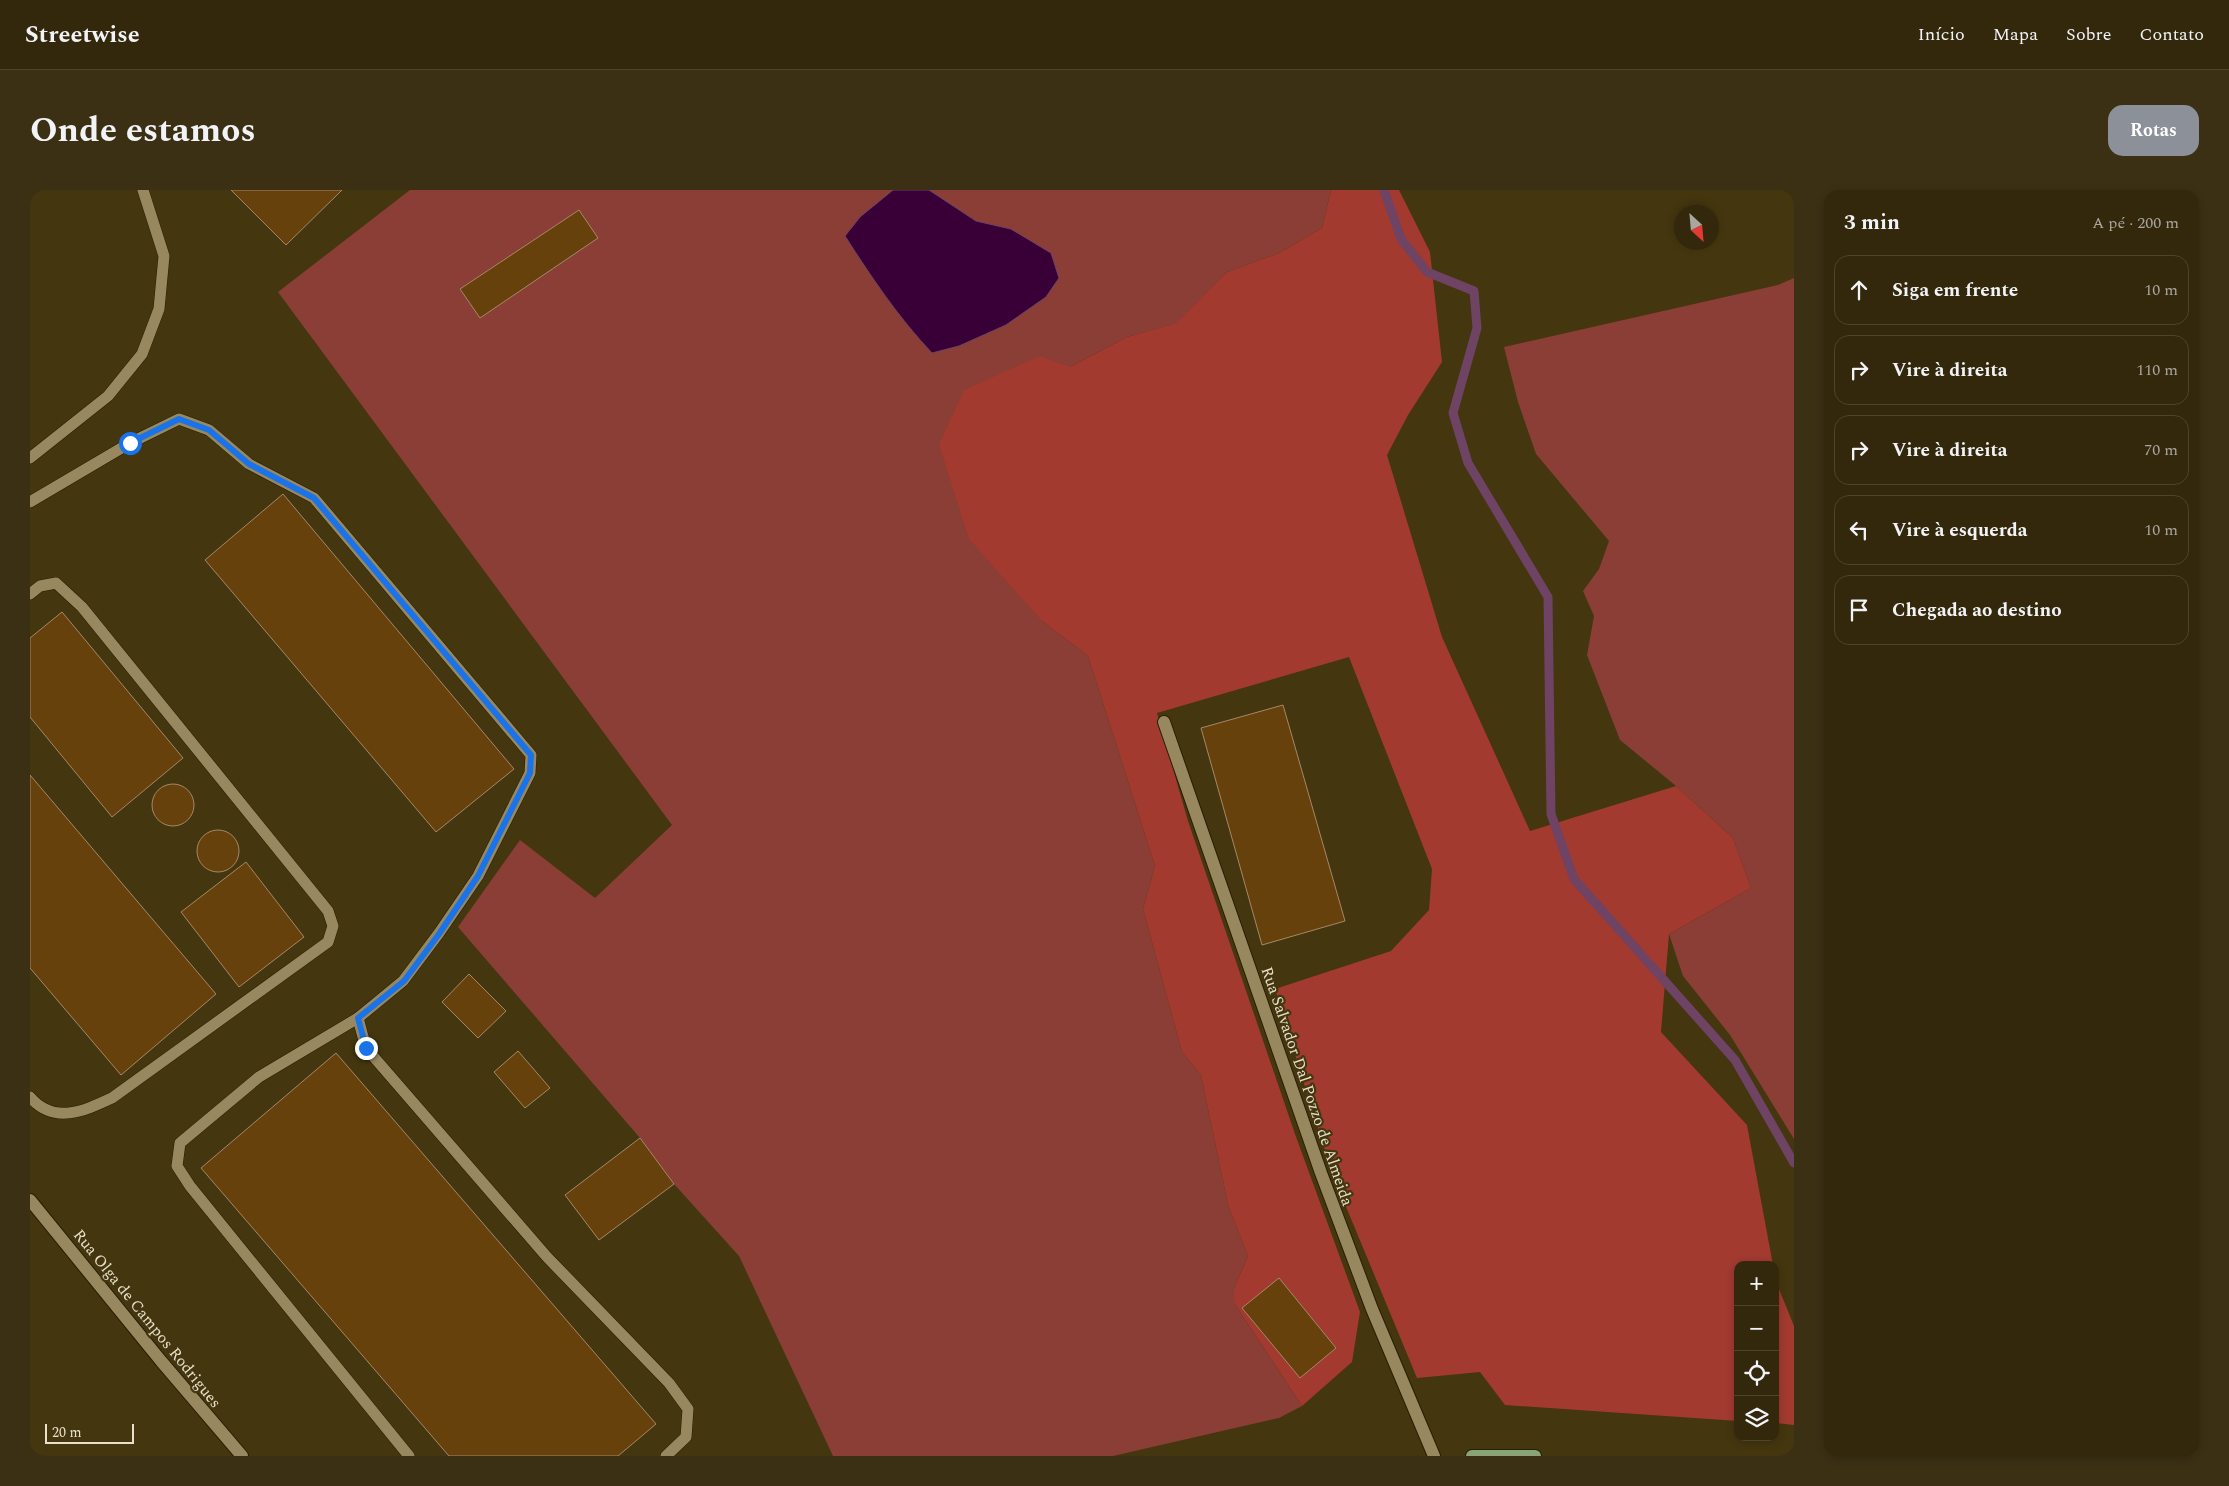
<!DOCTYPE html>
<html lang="pt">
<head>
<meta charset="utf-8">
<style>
  :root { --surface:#33280b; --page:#3b3014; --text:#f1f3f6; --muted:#a9a69d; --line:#4e442c; --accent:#8c9099 }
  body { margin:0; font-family:Spectral,serif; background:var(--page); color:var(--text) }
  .controls { position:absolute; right:15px; bottom:15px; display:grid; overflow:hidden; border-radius:10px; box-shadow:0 2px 8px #0003 }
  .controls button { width:45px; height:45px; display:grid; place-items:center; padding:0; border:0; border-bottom:1px solid var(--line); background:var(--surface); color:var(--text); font:25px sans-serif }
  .compass { position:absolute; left:1644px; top:15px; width:45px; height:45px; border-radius:50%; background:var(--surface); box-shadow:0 2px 8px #0003; rotate:154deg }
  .scale { position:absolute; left:15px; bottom:12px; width:89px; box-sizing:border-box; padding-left:5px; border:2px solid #e9e0cc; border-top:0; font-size:14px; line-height:18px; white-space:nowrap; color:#e9e0cc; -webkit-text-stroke:4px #44360f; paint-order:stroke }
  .stop { position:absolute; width:15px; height:15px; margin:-11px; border:4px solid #1a73e8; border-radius:50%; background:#fff }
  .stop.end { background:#1a73e8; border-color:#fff; box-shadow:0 1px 5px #0008 }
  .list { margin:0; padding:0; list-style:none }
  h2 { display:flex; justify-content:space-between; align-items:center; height:65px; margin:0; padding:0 20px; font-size:21px }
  h2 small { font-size:16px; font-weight:400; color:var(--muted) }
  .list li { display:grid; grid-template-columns:32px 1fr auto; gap:15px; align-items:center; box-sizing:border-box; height:70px; margin:0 10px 10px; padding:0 10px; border:1px solid var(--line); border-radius:15px }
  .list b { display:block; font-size:19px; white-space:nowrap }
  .list em { font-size:16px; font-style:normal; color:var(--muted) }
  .icon { flex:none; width:28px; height:28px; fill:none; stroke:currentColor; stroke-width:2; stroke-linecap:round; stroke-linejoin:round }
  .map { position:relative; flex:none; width:1764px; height:1266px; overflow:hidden; border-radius:15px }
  header { display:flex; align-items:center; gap:30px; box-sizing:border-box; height:70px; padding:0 25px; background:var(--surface); border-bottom:1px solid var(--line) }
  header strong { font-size:24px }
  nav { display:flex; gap:28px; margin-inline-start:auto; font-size:18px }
  .intro { display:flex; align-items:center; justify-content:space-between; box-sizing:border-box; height:120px; padding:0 30px }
  h1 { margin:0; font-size:35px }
  .button { padding:12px 22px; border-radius:15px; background:var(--accent); color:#fff; font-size:18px; font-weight:700 }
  main { display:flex; gap:30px; padding:0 30px }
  aside { flex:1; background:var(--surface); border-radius:15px; box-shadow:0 2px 8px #0003 }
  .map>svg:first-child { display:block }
  .green { fill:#8a3e35 }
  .forest { fill:#a23a30 }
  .water { fill:#390038; stroke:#6e4364 }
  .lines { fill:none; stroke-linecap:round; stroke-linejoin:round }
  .stream { stroke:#6e4364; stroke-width:9 }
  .building { fill:#67410b; stroke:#a68868 }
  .service-casing { stroke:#281e01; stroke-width:12 }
  .minor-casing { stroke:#281e01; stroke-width:14 }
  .tertiary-casing { stroke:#281e01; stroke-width:14 }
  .primary-casing { stroke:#281e01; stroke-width:14 }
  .service { stroke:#978860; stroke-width:11 }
  .minor { stroke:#978860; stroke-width:12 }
  .tertiary { stroke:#978860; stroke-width:12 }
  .primary { stroke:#89a578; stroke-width:12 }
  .route { stroke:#1a73e8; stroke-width:6 }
  .labels { text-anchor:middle; stroke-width:4.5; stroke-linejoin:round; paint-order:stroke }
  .street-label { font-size:16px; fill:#e9e0cc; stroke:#44360f }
</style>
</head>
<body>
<header>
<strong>Streetwise</strong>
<nav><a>Início</a><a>Mapa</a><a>Sobre</a><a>Contato</a></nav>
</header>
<div class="intro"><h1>Onde estamos</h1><a class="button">Rotas</a></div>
<main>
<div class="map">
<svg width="1764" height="1266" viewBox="0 0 1764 1266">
  <rect width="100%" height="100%" fill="#44360f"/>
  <g class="green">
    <path d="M380,0H1301L1292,38L1249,63L1197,82L1148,133L1097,147L1040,177L1012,431L1058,466L1125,676L1113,719L1152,862L1171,885L1198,1015L1218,1066L1204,1098V1113L1272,1216L1249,1228L1083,1266H803L709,1066L644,994L610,948L428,737L490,650L565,708L642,635L248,102Z"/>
    <path d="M1764,88V949L1700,845L1653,786L1639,744L1721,698L1703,648L1646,596L1590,550L1557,465L1564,426L1553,401L1569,379L1579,351L1506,264L1488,212L1474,157L1748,95Z"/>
  </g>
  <g class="forest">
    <path d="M1301,0H1369L1400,62L1412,172L1378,225L1357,265L1412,447L1500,641L1646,596L1703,648L1721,698L1639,744L1631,842L1717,935L1743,1075H1708V1231L1475,1215L1450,1182L1387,1188L1300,978L1245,799L1361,761L1399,720L1402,679L1319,467L1127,523L1158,631L1265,944L1330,1122L1322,1172L1272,1216L1204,1113V1098L1218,1066L1198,1015L1171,885L1152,862L1113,719L1125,676L1058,466L1012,431L939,349L909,254L934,200L1010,166L1040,177L1097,147L1147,133L1197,82L1249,63L1292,38Z"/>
    <path d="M1745,1089L1764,1136V1235L1745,1233Z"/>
  </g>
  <path class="water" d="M863,0H899L946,31L981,39L1021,63L1029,88L1016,107L976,135L929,156L902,163C868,127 842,88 815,46L830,27Z"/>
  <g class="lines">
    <path class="stream" d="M1354,0L1371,49L1397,82L1444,101L1447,138L1423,223L1438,273L1518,407L1521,624L1544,689L1705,870L1764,973"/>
  </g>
  <g class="building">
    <path d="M201,0H312L256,55Z"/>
    <path d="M549,20L568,48L450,128L430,99Z"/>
    <path d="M253,304L484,579L406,642L175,370Z"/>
    <path d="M32,422L153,568L82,627L0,527V448Z"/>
    <path d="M1253,515L1315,731L1232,755L1171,538Z"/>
    <path d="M0,585L186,804L91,885L0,778Z"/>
    <circle cx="143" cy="615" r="21"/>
    <circle cx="188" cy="661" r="21"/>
    <path d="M216,672L274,747L209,797L151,722Z"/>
    <path d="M439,784L476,821L448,848L412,812Z"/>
    <path d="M488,861L520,898L495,918L464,882Z"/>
    <path d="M306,863L626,1234L588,1266H419L171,978Z"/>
    <path d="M610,948L644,994L569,1050L535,1005Z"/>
    <path d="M1249,1088L1306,1158L1270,1188L1212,1118Z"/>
  </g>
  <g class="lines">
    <g class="service-casing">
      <g id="service">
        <path d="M0,268L78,206L112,164L129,119L134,66L113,0"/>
        <path d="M0,312L100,253L149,229L179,240L219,274L284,308L501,565L500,583L448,686L409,743L373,791L328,828L336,858L517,1067L639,1193L658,1219L656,1247L636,1266"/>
        <path d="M0,404L10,396L26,393L52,417L298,721L303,736L298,752L82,908C54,921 24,935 0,907"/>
        <path d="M328,828L229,887L150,953L147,976L160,996L379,1266"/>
      </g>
    </g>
    <g class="minor-casing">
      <path id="minor" d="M1134,532L1291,983L1342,1119L1404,1266"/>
    </g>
    <g class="tertiary-casing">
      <path id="tertiary" d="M0,1010L131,1171L212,1266"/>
    </g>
    <g class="primary-casing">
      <path id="primary" d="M1442,1266H1505"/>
    </g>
    <use href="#service" class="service"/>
    <use href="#minor" class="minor"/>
    <use href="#tertiary" class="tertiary"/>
    <use href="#primary" class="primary"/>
  </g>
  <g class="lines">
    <path class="route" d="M100,253L149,229L179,240L219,274L284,308L501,565L500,583L448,686L409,744L374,791L328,828L336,858"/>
  </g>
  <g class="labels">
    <g class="street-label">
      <text transform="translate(1278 896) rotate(71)" y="6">Rua Salvador Dal Pozzo de Almeida</text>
      <text transform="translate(118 1128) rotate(51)" y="6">Rua Olga de Campos Rodrigues</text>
    </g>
  </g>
</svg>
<div class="controls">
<button>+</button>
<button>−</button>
<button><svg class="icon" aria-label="locate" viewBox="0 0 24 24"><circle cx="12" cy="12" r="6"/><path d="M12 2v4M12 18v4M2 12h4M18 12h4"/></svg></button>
<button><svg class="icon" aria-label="layers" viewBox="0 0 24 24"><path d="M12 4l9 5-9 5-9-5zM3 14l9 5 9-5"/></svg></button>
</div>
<svg class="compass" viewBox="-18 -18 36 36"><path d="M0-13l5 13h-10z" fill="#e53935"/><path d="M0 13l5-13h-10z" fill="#a9a69d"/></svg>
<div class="scale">20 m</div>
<div class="stop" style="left:100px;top:253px"></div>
<div class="stop end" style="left:336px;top:858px"></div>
</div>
<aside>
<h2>3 min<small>A pé · 200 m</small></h2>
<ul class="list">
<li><svg class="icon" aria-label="ahead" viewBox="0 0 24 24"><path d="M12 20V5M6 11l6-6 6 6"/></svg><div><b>Siga em frente</b></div><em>10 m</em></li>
<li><svg class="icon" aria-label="right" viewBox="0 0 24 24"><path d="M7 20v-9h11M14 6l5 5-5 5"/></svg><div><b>Vire à direita</b></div><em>110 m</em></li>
<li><svg class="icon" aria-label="right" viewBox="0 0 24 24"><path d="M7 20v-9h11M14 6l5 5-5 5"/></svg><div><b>Vire à direita</b></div><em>70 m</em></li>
<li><svg class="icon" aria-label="left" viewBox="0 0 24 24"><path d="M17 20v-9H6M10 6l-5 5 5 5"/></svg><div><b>Vire à esquerda</b></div><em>10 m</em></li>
<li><svg class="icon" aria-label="arrive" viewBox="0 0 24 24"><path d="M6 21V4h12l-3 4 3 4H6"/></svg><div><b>Chegada ao destino</b></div></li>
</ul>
</aside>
</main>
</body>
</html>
